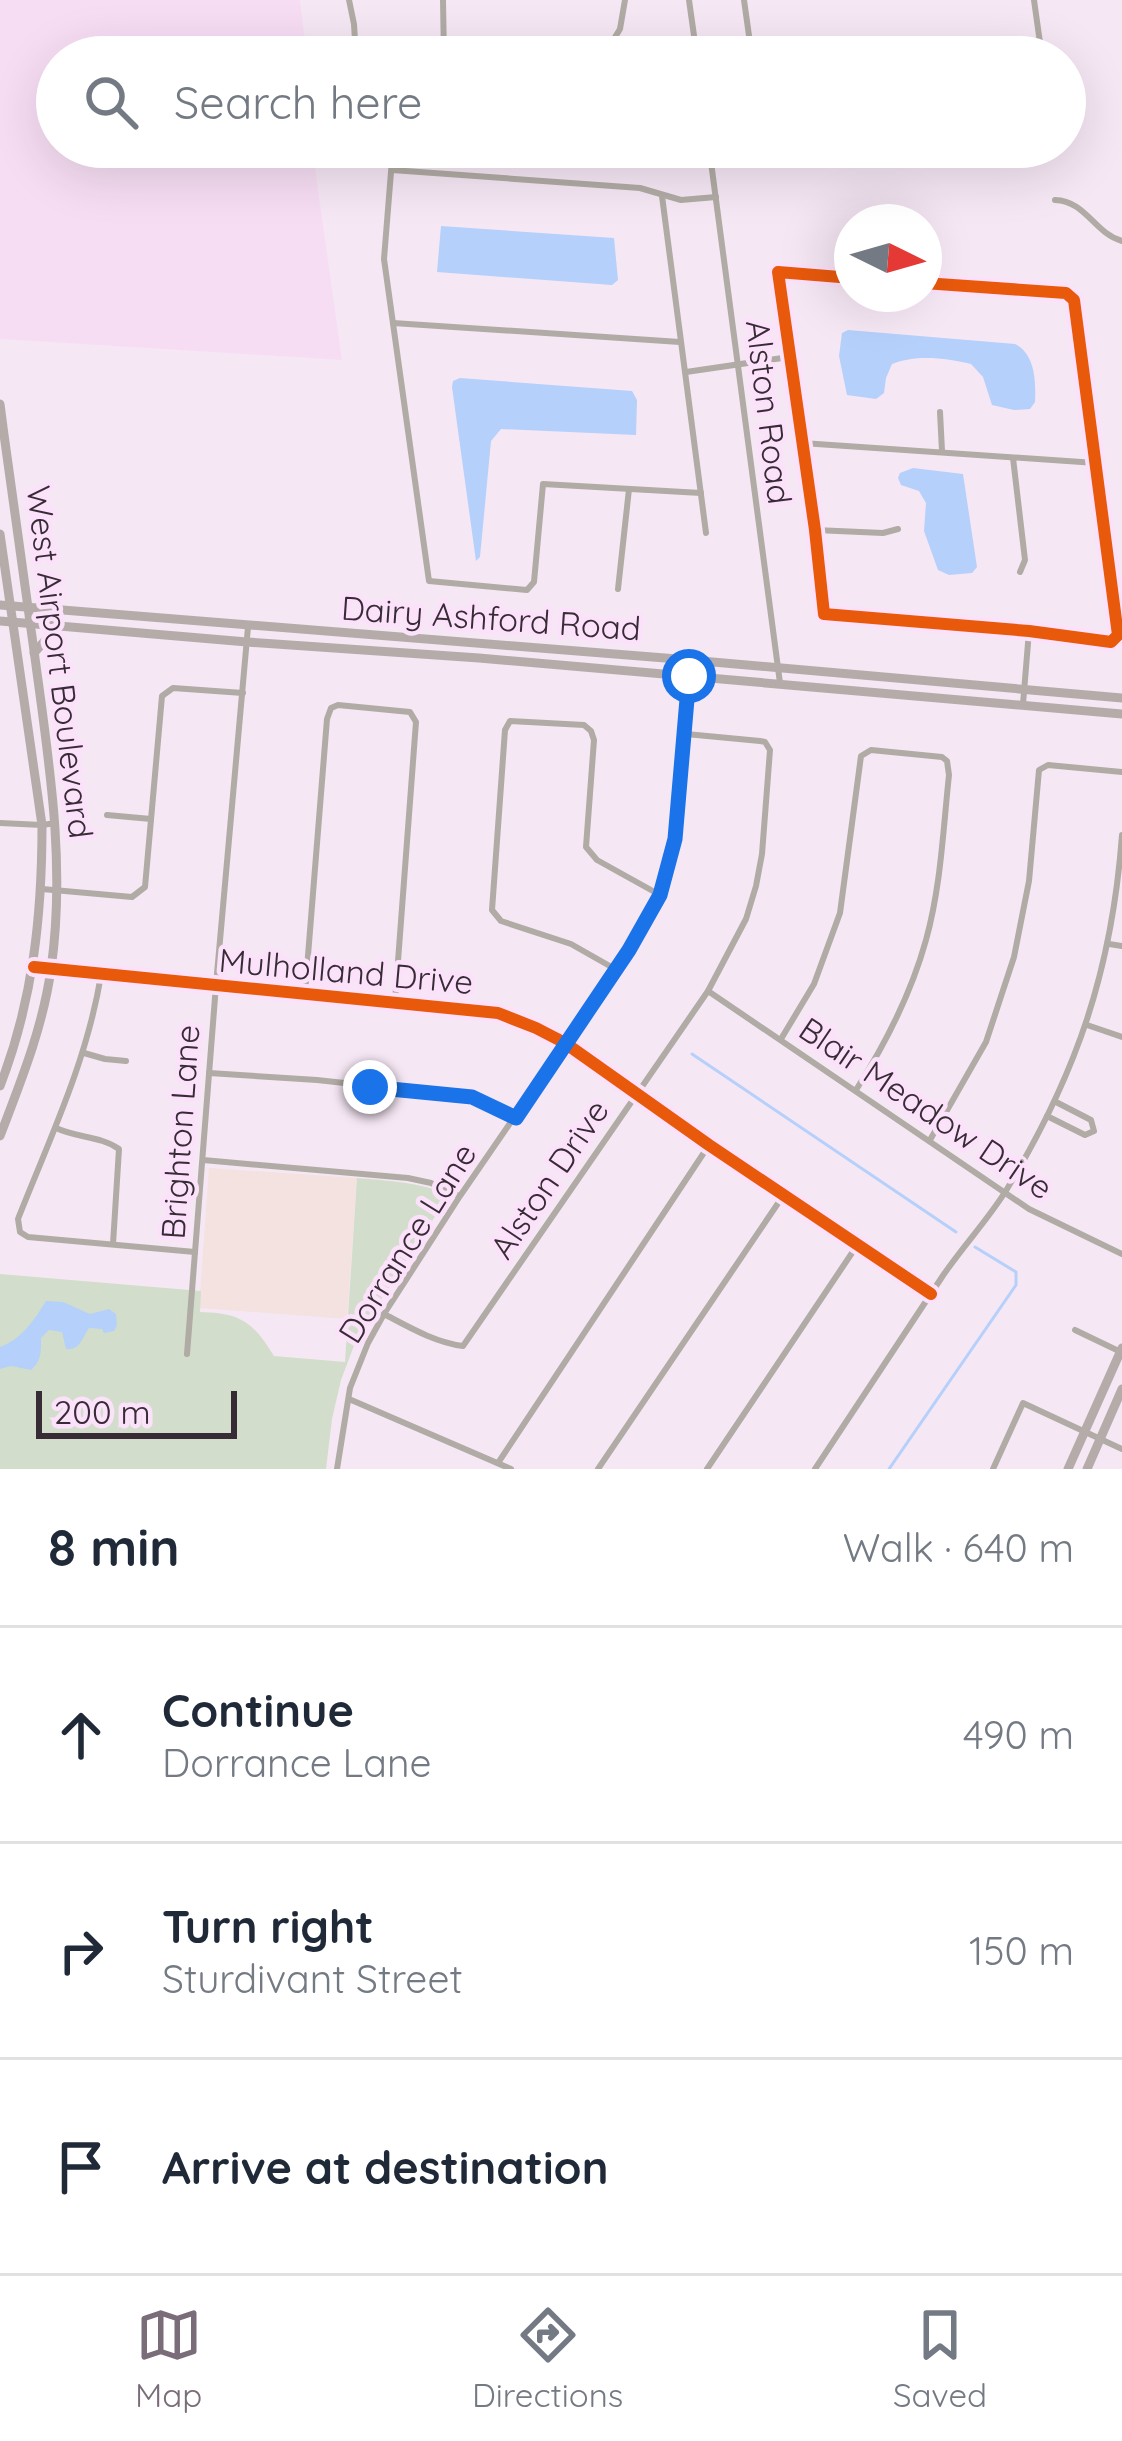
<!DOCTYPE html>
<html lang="en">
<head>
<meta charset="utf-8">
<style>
  :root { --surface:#fff; --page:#f2f2f3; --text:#1f2937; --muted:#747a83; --line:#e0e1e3; --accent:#7a6d79 }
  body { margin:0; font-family:Quicksand,sans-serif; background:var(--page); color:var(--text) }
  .compass { position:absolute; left:834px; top:204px; width:108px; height:108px; border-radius:50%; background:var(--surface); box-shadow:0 12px 48px #0002; rotate:95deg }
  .scale { position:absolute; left:36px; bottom:30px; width:201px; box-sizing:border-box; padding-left:12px; border:6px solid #372c36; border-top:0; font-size:33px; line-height:42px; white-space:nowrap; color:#372c36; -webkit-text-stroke:9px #fce1fa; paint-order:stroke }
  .stop { position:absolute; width:36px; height:36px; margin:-27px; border:9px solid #1a73e8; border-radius:50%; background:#fff }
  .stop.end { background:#1a73e8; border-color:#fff; box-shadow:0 3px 12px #0008 }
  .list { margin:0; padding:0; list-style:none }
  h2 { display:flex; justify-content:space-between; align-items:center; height:156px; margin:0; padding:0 48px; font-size:51px }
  h2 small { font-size:39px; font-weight:400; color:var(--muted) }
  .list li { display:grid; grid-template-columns:78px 1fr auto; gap:36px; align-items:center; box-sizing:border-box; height:216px; padding:0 48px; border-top:3px solid var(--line) }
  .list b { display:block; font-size:45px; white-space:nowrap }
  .list p { margin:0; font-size:39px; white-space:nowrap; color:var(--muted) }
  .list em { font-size:39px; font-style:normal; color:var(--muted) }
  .icon { flex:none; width:66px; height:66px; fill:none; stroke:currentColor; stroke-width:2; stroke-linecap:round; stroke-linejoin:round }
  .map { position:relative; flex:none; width:1122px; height:1469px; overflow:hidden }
  .search { position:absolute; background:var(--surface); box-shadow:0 12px 48px #0002; left:36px; right:36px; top:36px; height:132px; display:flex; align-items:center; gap:30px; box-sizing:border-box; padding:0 42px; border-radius:66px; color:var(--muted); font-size:45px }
  .sheet { height:804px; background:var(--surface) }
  nav { display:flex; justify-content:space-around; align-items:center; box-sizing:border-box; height:168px; border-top:3px solid var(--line); background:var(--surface); font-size:33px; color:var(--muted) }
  nav a { display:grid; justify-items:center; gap:6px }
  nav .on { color:var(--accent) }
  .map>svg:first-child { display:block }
  .built { fill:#f7ddf4 }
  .education { fill:#f3e2df }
  .green { fill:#d2decb }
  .water { fill:#b5d0fa }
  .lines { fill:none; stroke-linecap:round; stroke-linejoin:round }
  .stream { stroke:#b5d0fa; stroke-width:3 }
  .minor { stroke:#b1aba5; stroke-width:6 }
  .major { stroke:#b5acaa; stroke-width:9 }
  .cycleway-casing { stroke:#fce1fa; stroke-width:20 }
  .cycleway { stroke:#e8590c; stroke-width:12 }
  .route { stroke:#1a73e8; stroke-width:15 }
  .labels { text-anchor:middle; stroke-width:9; stroke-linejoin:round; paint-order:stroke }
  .street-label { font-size:33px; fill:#372c36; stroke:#fce1fa }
</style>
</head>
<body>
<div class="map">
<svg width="1122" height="1469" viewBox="0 0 1122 1469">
  <rect width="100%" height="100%" fill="#f6e7f5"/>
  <path class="built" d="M0,0H300L307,57H57V147H317V151L304,152L315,168L342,360L0,339Z"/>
  <path class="education" d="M209,1168L357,1178L347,1319L199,1308Z"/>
  <path class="green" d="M357,1178C390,1181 420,1182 449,1195L358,1335L341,1380L332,1419L326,1469H0V1274L201,1291L200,1312C241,1313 253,1322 274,1356L345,1362Z"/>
  <g class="water">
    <path d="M809,36L985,51L986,57H811Z"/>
    <path d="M441,226L614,238L618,280L612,285L437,272Z"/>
    <path d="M848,330L1015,344C1035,354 1036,381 1035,402L1030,409L1014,410L992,405L983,377L971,364C947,358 916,354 892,364L886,378L884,393L876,399L847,395L839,356L842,333Z"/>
    <path d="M460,378L632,391L637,400L636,435L501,429L491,441L480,557L476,561L452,387L453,381Z"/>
    <path d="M913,468L963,474L977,567L972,573L949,575L938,570L924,531L926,503L919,491L901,485L898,478L900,473Z"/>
    <path d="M46,1301L63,1302L90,1314L109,1309L116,1314L117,1325L114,1331L104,1333L102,1329L89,1328C82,1338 80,1351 66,1349L62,1332L49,1330L41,1338C41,1351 42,1361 31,1370L11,1366L0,1369V1347C22,1339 35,1319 46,1301Z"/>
  </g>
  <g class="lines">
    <g class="stream">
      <path d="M692,1054L956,1232"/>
      <path d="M889,1469L1016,1285V1272L975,1247"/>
    </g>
    <g class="minor">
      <path d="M349,0L354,24L356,57"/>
      <path d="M443,0L444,57"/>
      <path d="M689,0L697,57"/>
      <path d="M744,0L752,57"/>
      <path d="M1034,0L1042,57"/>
      <path d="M603,57L620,29L625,0"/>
      <path d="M393,147L384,259L429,581L527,590L534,582L543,484L701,493"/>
      <path d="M709,147L780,683"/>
      <path d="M392,170L640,188L681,200L716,197"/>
      <path d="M662,196L706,533"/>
      <path d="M1055,200C1086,201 1094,233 1122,241"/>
      <path d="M852,278L778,272L815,530L824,614L1029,631L1111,642L1118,635L1074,300L1066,293L924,283"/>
      <path d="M393,323L680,342"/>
      <path d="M686,372L789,357"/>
      <path d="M940,412L942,451"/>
      <path d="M802,443L1096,463"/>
      <path d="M1013,458L1025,560L1020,572"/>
      <path d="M815,530L883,533L898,529"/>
      <path d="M618,589L629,489"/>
      <path d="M1023,704L1029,631"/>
      <path d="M107,815L151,819"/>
      <path d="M0,823L42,825L56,823"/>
      <path d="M42,889L132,897L145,887L162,696L173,688L243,693"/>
      <path d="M1109,944L1122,946"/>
      <path d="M34,967L498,1013L536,1028L565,1043L709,1145L931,1294"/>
      <path d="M615,969L571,944L501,921L492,910L505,730L510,721L584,725L591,731L594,740L586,847L597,860L660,895"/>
      <path d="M101,975C87,1061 50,1138 18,1219L20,1232L28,1237L195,1252"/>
      <path d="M708,991L1029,1209L1122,1254"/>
      <path d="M305,993L327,719L331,708L338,705L410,712L416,722L395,1001"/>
      <path d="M1087,1025L1122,1037"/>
      <path d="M781,1039L814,984L840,913L861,756L871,750L942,757L947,761L949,775C943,830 941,886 926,940C911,994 886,1043 856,1090"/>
      <path d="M84,1053L105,1059L126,1061"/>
      <path d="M209,1073L317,1080L472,1097L516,1118"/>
      <path d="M1047,1116L1085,1135L1094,1131L1091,1120L1056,1102"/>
      <path d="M56,1128C77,1138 101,1136 119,1149L113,1244"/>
      <path d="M930,1140L986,1042L1014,957L1029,881L1039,770L1048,765L1122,772"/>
      <path d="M203,1160L408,1178L431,1183L459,1196"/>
      <path d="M384,1314C409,1327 434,1342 463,1346L708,991L746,919L756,886L762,854L770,750L765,742L760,741L686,734"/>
      <path d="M1075,1330L1121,1352"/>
      <path d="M187,1354L216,985L248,627"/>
      <path d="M349,1399L511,1469"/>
      <path d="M498,1463L709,1145"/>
      <path d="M337,1469L350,1388L368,1343L384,1314L460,1196L629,950L660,895L675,839L690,660"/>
      <path d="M598,1469L785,1193"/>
      <path d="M707,1469L858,1244"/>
      <path d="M815,1469C857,1405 899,1341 942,1277C962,1247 988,1220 1007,1189C1077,1073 1112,970 1122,835"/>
      <path d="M993,1469L1023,1403L1122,1449"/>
    </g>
    <g class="major">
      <path d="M0,404C11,489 23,574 35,658C49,762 66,865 51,969C43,1027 21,1081 0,1136"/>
      <path d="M0,534L42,825C42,916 33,1001 0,1086"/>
      <path d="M0,605L690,660L1122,698"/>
      <path d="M0,621L247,642L479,658L1122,714"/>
      <path d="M34,653L57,627"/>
      <path d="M1068,1469L1122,1348"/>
      <path d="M1087,1469L1122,1389"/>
    </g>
    <g class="cycleway-casing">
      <g id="cycleway">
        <path d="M852,278L778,272L815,530L824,614L1029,631L1111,642L1118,635L1074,300L1066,293L924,283"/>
        <path d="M34,967L498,1013L536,1028L565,1043L709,1145L931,1294"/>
      </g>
    </g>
    <use href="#cycleway" class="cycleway"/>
  </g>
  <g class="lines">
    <path class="route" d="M370,1087L472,1097L516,1118L629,950L660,895L675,839L689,676"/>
  </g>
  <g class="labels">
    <g class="street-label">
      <text transform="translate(769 412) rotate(83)" y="12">Alston Road</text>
      <text transform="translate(491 618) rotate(4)" y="12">Dairy Ashford Road</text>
      <text transform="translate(60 662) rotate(83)" y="12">West Airport Boulevard</text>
      <text transform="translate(346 971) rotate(5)" y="12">Mulholland Drive</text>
      <text transform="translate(926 1108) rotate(34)" y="12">Blair Meadow Drive</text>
      <text transform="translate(180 1132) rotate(-86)" y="12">Brighton Lane</text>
      <text transform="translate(549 1179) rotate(-56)" y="12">Alston Drive</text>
      <text transform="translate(407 1243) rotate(-58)" y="12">Dorrance Lane</text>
    </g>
  </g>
</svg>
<svg class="compass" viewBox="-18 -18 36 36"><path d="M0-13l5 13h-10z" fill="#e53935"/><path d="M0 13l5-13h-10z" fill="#747a83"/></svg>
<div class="scale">200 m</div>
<div class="stop" style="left:689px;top:676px"></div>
<div class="stop end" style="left:370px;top:1087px"></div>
<div class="search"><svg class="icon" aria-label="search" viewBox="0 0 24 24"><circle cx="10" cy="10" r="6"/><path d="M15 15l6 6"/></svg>Search here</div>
</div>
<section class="sheet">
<h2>8 min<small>Walk · 640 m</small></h2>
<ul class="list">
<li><svg class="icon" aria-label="ahead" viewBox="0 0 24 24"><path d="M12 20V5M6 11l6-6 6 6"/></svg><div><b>Continue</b><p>Dorrance Lane</p></div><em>490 m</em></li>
<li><svg class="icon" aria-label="right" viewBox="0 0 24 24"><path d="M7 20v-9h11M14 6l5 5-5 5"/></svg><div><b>Turn right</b><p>Sturdivant Street</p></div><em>150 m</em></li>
<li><svg class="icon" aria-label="arrive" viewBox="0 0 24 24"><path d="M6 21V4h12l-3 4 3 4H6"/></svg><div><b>Arrive at destination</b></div></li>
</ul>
</section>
<nav>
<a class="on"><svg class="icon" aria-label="map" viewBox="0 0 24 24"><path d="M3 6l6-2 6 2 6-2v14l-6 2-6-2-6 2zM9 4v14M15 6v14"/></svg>Map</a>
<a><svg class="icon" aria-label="directions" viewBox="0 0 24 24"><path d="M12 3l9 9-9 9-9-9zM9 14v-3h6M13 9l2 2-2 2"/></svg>Directions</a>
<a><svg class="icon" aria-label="saved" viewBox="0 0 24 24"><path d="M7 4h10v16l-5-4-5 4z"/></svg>Saved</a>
</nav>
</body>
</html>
